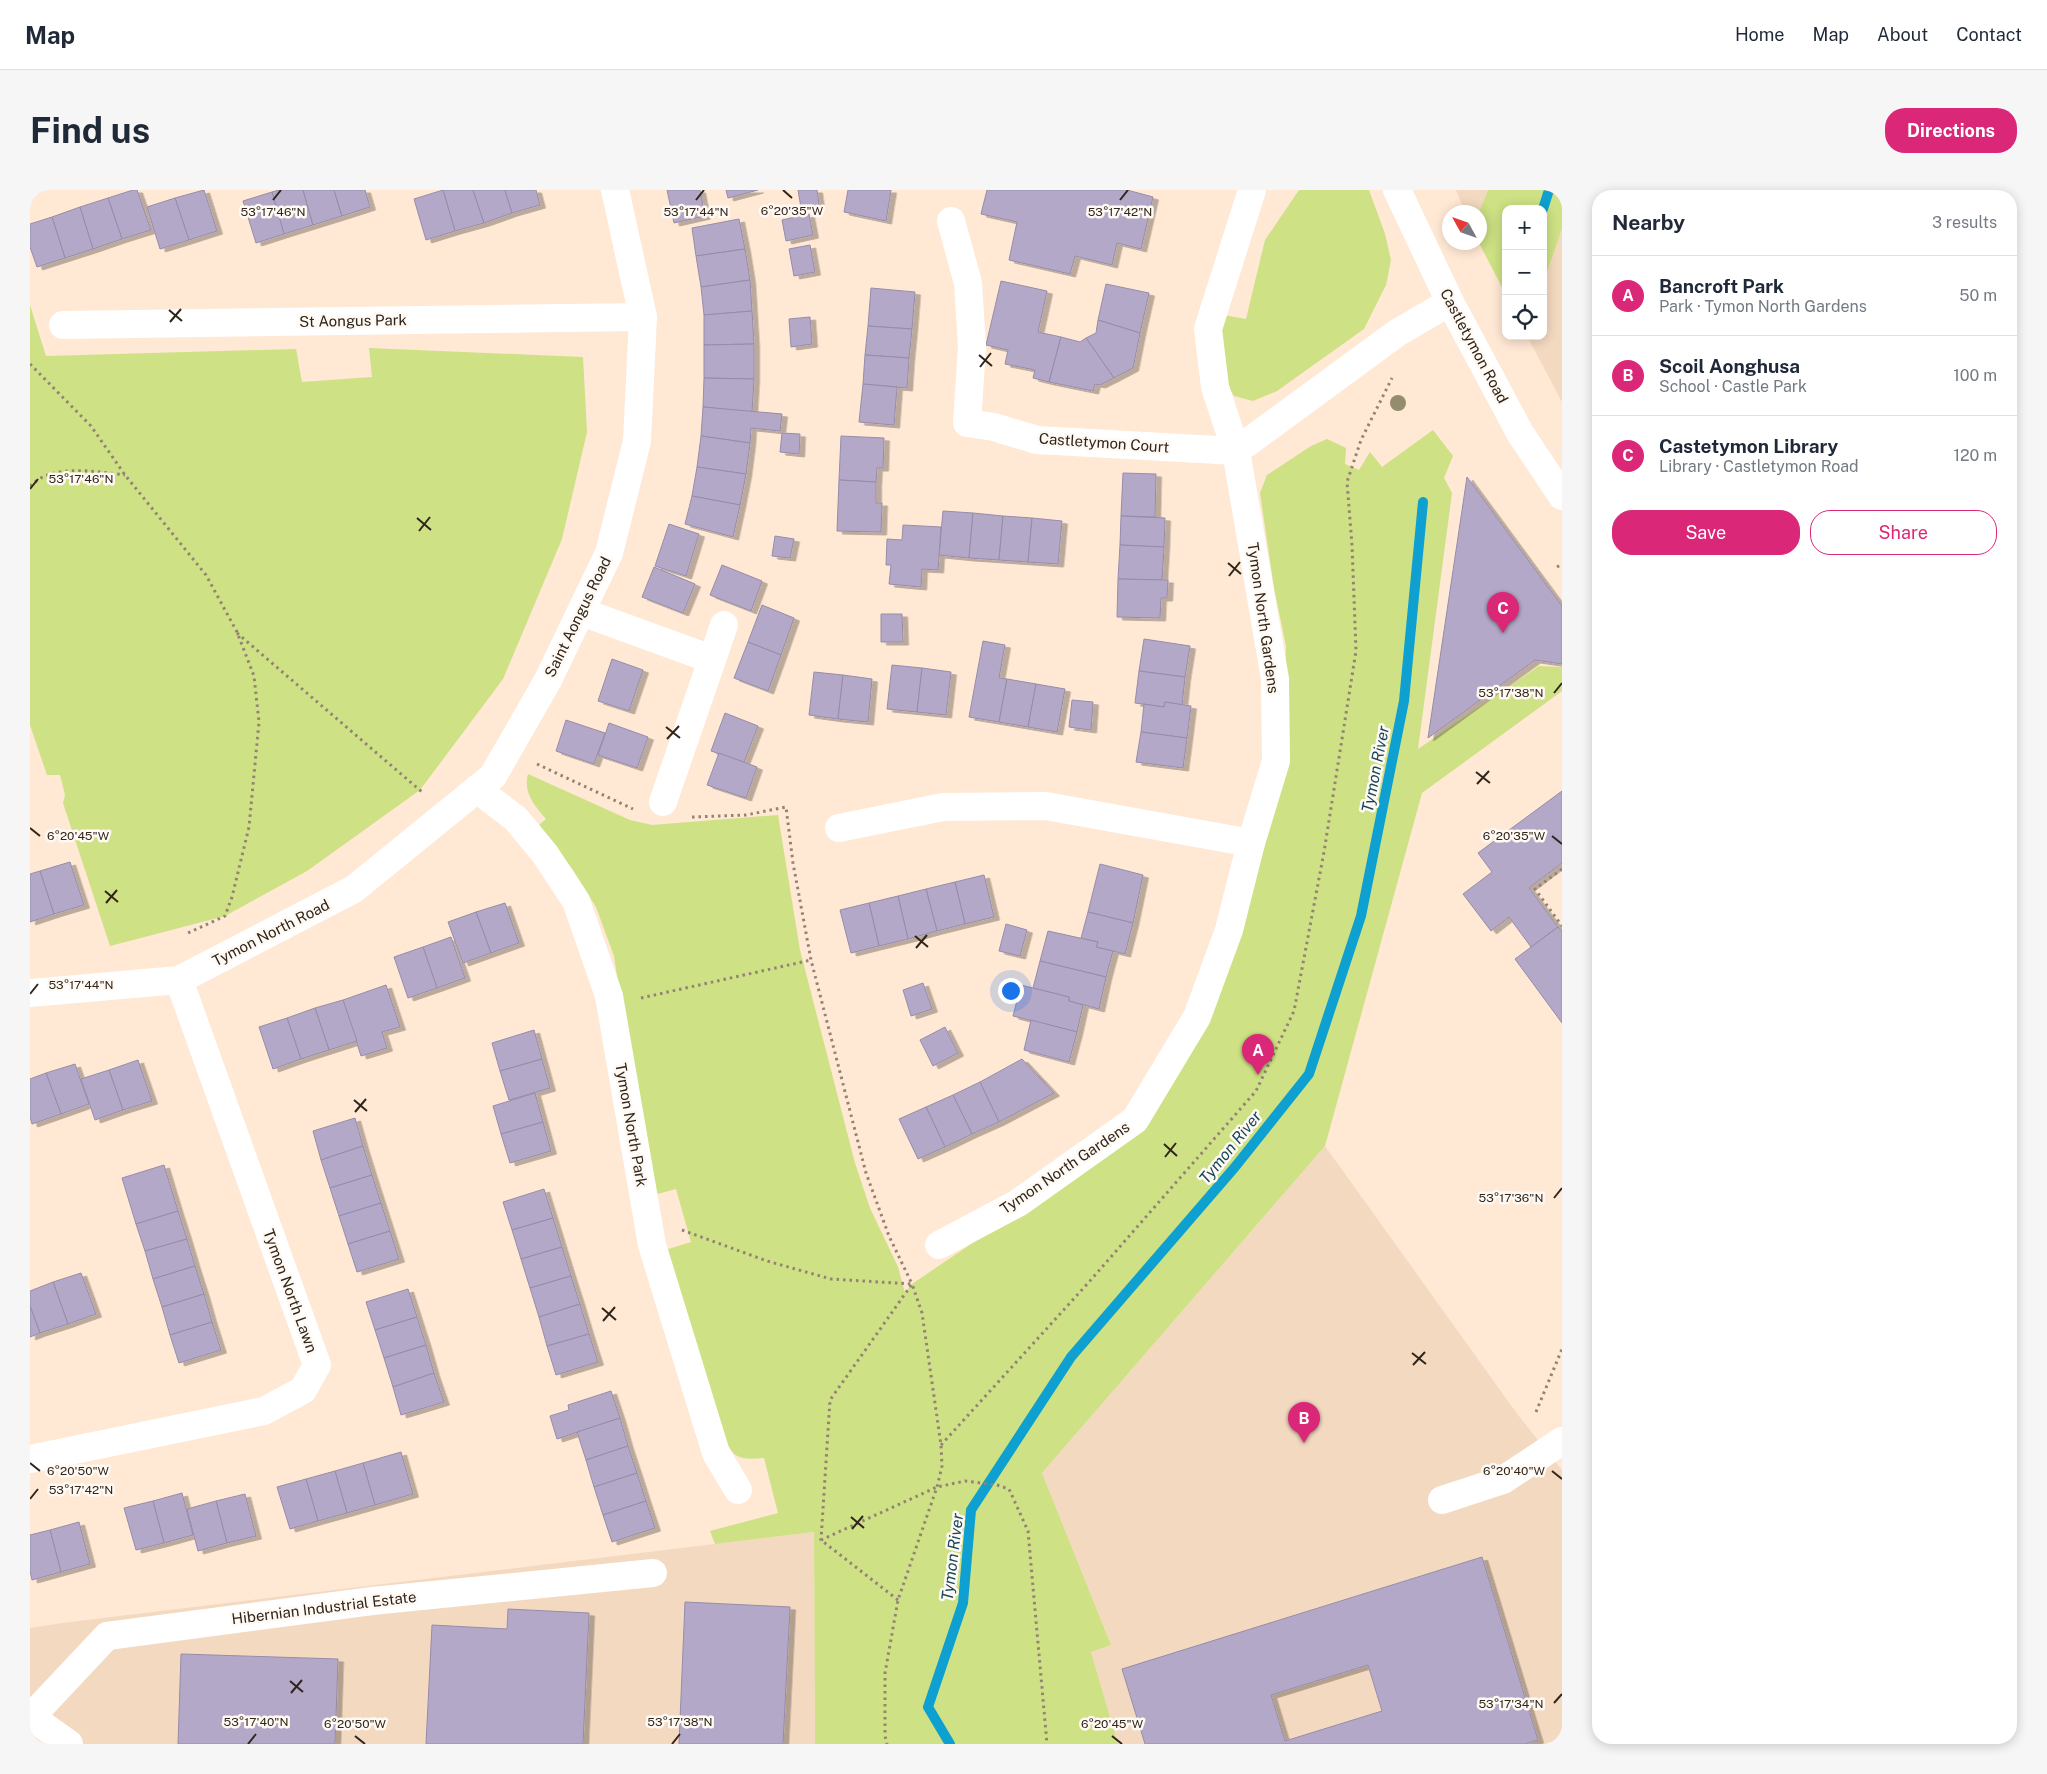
<!DOCTYPE html>
<html lang="en">
<head>
<meta charset="utf-8">
<style>
  :root { --surface:#fff; --page:#f6f6f7; --text:#1f2937; --muted:#747a83; --line:#e0e1e3; --accent:#db2777 }
  body { margin:0; font-family:"Public Sans",sans-serif; background:var(--page); color:var(--text) }
  .controls { position:absolute; right:15px; top:15px; display:grid; overflow:hidden; border-radius:10px; box-shadow:0 2px 12px #0003 }
  .controls button { width:45px; height:45px; display:grid; place-items:center; padding:0; border:0; border-bottom:1px solid var(--line); background:var(--surface); color:var(--text); font:25px sans-serif }
  .compass { position:absolute; left:1412px; top:15px; width:45px; height:45px; border-radius:50%; background:var(--surface); box-shadow:0 2px 12px #0003; rotate:310deg }
  .you { position:absolute; left:980px; top:800px; width:18px; height:18px; margin:-12px; border:4px solid #fff; border-radius:50%; background:#1a73e8; box-shadow:0 0 0 8px #1a73e833 }
  .badge { display:grid; place-items:center; width:32px; height:32px; border-radius:50%; background:var(--accent); color:#fff; font-size:16px; font-weight:700 }
  .pin { position:absolute; translate:-50% -41px; filter:drop-shadow(0 1px 2px #0008) }
  .pin::after { content:''; position:absolute; top:26px; width:18px; height:15px; background:inherit; clip-path:polygon(0 0,100% 0,50% 100%) }
  .list { margin:0; padding:0; list-style:none }
  h2 { display:flex; justify-content:space-between; align-items:center; height:65px; margin:0; padding:0 20px; font-size:21px }
  h2 small { font-size:16px; font-weight:400; color:var(--muted) }
  .list li { display:grid; grid-template-columns:32px 1fr auto; gap:15px; align-items:center; box-sizing:border-box; height:80px; padding:0 20px; border-top:1px solid var(--line) }
  .list b { display:block; font-size:19px; white-space:nowrap }
  .list p { margin:0; font-size:16px; white-space:nowrap; color:var(--muted) }
  .list em { font-size:16px; font-style:normal; color:var(--muted) }
  .actions { display:flex; gap:10px; padding:15px 20px }
  .actions a { flex:1; padding:11px 0; border:1px solid var(--accent); border-radius:20px; text-align:center; font-size:18px; color:var(--accent) }
  .actions .main { background:var(--accent); color:#fff }
  .icon { flex:none; width:28px; height:28px; fill:none; stroke:currentColor; stroke-width:2; stroke-linecap:round; stroke-linejoin:round }
  .map { position:relative; flex:none; width:1532px; height:1554px; overflow:hidden; border-radius:20px }
  header { display:flex; align-items:center; gap:30px; box-sizing:border-box; height:70px; padding:0 25px; background:var(--surface); border-bottom:1px solid var(--line) }
  header strong { font-size:24px }
  nav { display:flex; gap:28px; margin-inline-start:auto; font-size:18px }
  .intro { display:flex; align-items:center; justify-content:space-between; box-sizing:border-box; height:120px; padding:0 30px }
  h1 { margin:0; font-size:35px }
  .button { padding:12px 22px; border-radius:20px; background:var(--accent); color:#fff; font-size:18px; font-weight:700 }
  main { display:flex; gap:30px; padding:0 30px }
  aside { flex:1; background:var(--surface); border-radius:20px; box-shadow:0 2px 12px #0003 }
  .map>svg:first-child { display:block }
  .built { fill:#f4d9c1 }
  .green { fill:#cee184 }
  .lines { fill:none; stroke-linecap:round; stroke-linejoin:round }
  .stream { stroke:#0da0d0; stroke-width:10 }
  .building { fill:#b3a8c8; stroke:#968caa; fill-rule:evenodd; filter:url(#shadow) }
  .path { stroke:#948375; stroke-width:3; stroke-dasharray:2.5 4; stroke-linecap:butt }
  .minor { stroke:#fff; stroke-width:28 }
  .tree { fill:#938d6d }
  .ticks { fill:none; stroke:#2f251b; stroke-width:2 }
  .labels { text-anchor:middle; stroke-width:5; stroke-linejoin:round; paint-order:stroke }
  .street-label { font-size:15px; fill:#2f251b; stroke:#fff9f4 }
  .water-label { font-size:16px; font-style:italic; fill:#14475c; stroke:#fff9f4 }
  .ticks-label { font-size:12px; text-anchor:middle; fill:#2f251b; stroke:#fff9f4; stroke-width:5; stroke-linejoin:round; paint-order:stroke }
</style>
</head>
<body>
<header>
<strong>Map</strong>
<nav><a>Home</a><a>Map</a><a>About</a><a>Contact</a></nav>
</header>
<div class="intro"><h1>Find us</h1><a class="button">Directions</a></div>
<main>
<div class="map">
<svg width="1532" height="1554" viewBox="0 0 1532 1554">
  <defs>
    <filter id="shadow"><feDropShadow dx="5.5" dy="3" stdDeviation="0" flood-color="#0004"/></filter>
  </defs>
  <rect width="100%" height="100%" fill="#ffe8d4"/>
  <g class="built">
    <path d="M1426,0H1458L1449,22H1435Z"/>
    <path d="M1532,39V212L1497,146H1513V94Z"/>
    <path d="M1295,956L1488,1225L1532,1280V1554H1088L1061,1462L1081,1455L1012,1283Z"/>
    <path d="M784,1342L785,1554H0V1438L32,1433Z"/>
  </g>
  <g class="green">
    <path d="M1269,0H1339L1355,44L1361,70L1356,95L1334,139L1247,201L1223,211L1204,206L1189,181L1193,125L1216,129L1235,50Z"/>
    <path d="M1458,0H1532V39L1513,94V19H1476V105L1449,53V22Z"/>
    <path d="M0,115L16,166L266,159L272,192L342,187L339,158L553,167L557,242L532,349L473,489L390,600L277,681L195,726L80,756L33,613L35,605L30,585H17L0,535Z"/>
    <path d="M1403,240L1423,266L1414,288L1422,303L1388,559L1509,476L1532,477V501L1392,603L1295,956L1012,1283L1081,1455L1061,1462L1088,1554H785L784,1342L685,1354L680,1341L748,1323L734,1268C701,1271 702,1264 690,1237L635,1060L661,1052L646,999L620,1006L584,766L566,717L543,680L509,635L516,629C504,615 493,602 498,584L600,630L622,635L748,625L770,760L825,973L840,1018L868,1077L875,1103L882,1094L1108,941L1252,573L1256,456L1244,398L1230,303L1237,285L1281,256L1297,249L1316,258L1315,274L1329,280L1340,262L1352,277Z"/>
  </g>
  <g class="lines">
    <g class="stream">
      <path d="M1513,19L1519,0"/>
      <path d="M920,1554L898,1517L933,1413L941,1320L1041,1167L1205,977L1279,884L1331,726L1374,511L1393,312"/>
    </g>
  </g>
  <g class="building">
    <path d="M103,0H107L121,40L92,49L78,8Z"/>
    <path d="M174,0L187,41L159,50L145,8Z"/>
    <path d="M249,0H273L283,35L254,44L242,2Z"/>
    <path d="M273,0H304L312,26L283,35Z"/>
    <path d="M304,0H335L340,17L312,26Z"/>
    <path d="M413,0H443L454,33L425,41Z"/>
    <path d="M413,0L425,41L396,50L384,9Z"/>
    <path d="M443,0H475L482,23L454,33Z"/>
    <path d="M475,0H506L510,15L482,23Z"/>
    <path d="M637,0H670L675,26L644,33Z"/>
    <path d="M696,0H728L698,8Z"/>
    <path d="M768,0H787L789,15L771,18Z"/>
    <path d="M818,0H861L856,31L814,22Z"/>
    <path d="M957,0H1097L1123,7L1111,59L1087,53L1082,75L1045,66L1040,84L979,70L987,32L951,24Z"/>
    <path d="M242,2L254,44L226,53L213,11Z"/>
    <path d="M78,8L92,49L63,59L50,17Z"/>
    <path d="M145,8L159,50L130,59L117,17Z"/>
    <path d="M50,17L63,59L35,68L22,27Z"/>
    <path d="M779,24L783,45L756,51L752,30Z"/>
    <path d="M22,27L35,68L7,77L0,57V34Z"/>
    <path d="M709,29L715,59L666,66L662,38Z"/>
    <path d="M780,55L785,82L764,86L759,59Z"/>
    <path d="M715,59L720,90L671,97L666,66Z"/>
    <path d="M720,90L722,121L674,125L671,97Z"/>
    <path d="M971,91L1017,101L1008,142L1031,147L1019,192L1003,188L1005,180L975,174L978,160L956,155Z"/>
    <path d="M1076,94L1119,103L1110,143L1068,130Z"/>
    <path d="M841,98L885,102L882,139L838,136Z"/>
    <path d="M722,121L724,154L674,155V125Z"/>
    <path d="M780,127L782,154L761,157L759,129Z"/>
    <path d="M1068,130L1110,143L1103,178L1084,188L1056,148L1066,143Z"/>
    <path d="M838,136L882,139L879,168L835,165Z"/>
    <path d="M1031,147L1050,152L1056,148L1084,188L1070,195L1065,194L1063,201L1019,192Z"/>
    <path d="M724,154V189L674,188V155Z"/>
    <path d="M835,165L879,168L877,198L833,194Z"/>
    <path d="M674,188L724,189L722,222L673,217Z"/>
    <path d="M833,194L867,197L864,235L829,232Z"/>
    <path d="M673,217L752,224L750,241L721,238L720,253L671,246Z"/>
    <path d="M752,243L770,244L769,264L750,262Z"/>
    <path d="M671,246L720,253L716,284L667,277Z"/>
    <path d="M811,246L854,248L853,278H847L846,292L809,290Z"/>
    <path d="M667,277L716,284L710,315L662,306Z"/>
    <path d="M1093,283L1126,284L1125,327L1091,326Z"/>
    <path d="M1437,287L1532,416V474L1505,470L1398,548Z"/>
    <path d="M809,290L846,292V313H852L851,342L807,341Z"/>
    <path d="M662,306L710,315L703,347L655,334Z"/>
    <path d="M913,321L943,323L939,368L909,365Z"/>
    <path d="M943,323L973,326L969,370L939,368Z"/>
    <path d="M973,326L1002,328L998,372L969,370Z"/>
    <path d="M1091,326L1135,328L1134,357L1090,355Z"/>
    <path d="M1002,328L1032,331L1028,374L998,372Z"/>
    <path d="M639,334L669,344L656,386L625,376Z"/>
    <path d="M873,335L911,337L908,380L892,379L891,397L859,394L861,375H856L857,349L872,350Z"/>
    <path d="M745,346L764,349L760,368L742,366Z"/>
    <path d="M1090,355L1134,357L1132,390L1088,389Z"/>
    <path d="M692,375L732,391L721,421L680,405Z"/>
    <path d="M624,377L665,394L653,423L612,407Z"/>
    <path d="M1088,389L1138,390L1137,408H1131L1130,428L1087,427Z"/>
    <path d="M732,415L764,428L751,465L718,452Z"/>
    <path d="M851,424H872L873,452H851Z"/>
    <path d="M1114,449L1160,456L1155,487L1109,481Z"/>
    <path d="M953,451L975,455L969,488L977,489L969,532L939,527Z"/>
    <path d="M718,452L751,465L738,501L704,488Z"/>
    <path d="M582,469L613,480L599,521L568,511Z"/>
    <path d="M862,475L892,478L887,522L857,519Z"/>
    <path d="M892,478L921,482L916,525L887,522Z"/>
    <path d="M1109,481L1155,487L1152,515L1135,512L1134,517L1105,513Z"/>
    <path d="M784,482L813,485L808,529L779,525Z"/>
    <path d="M813,485L842,489L838,532L808,529Z"/>
    <path d="M977,489L1006,494L998,537L969,532Z"/>
    <path d="M1006,494L1035,499L1027,542L998,537Z"/>
    <path d="M1042,510L1063,512L1061,540L1039,537Z"/>
    <path d="M1135,512L1161,516L1157,548L1111,542L1114,514L1134,517Z"/>
    <path d="M695,523L728,536L714,572L681,561Z"/>
    <path d="M536,530L575,543L564,574L526,561Z"/>
    <path d="M579,533L618,547L607,578L568,565Z"/>
    <path d="M1111,542L1157,548L1153,578L1106,572Z"/>
    <path d="M689,563L727,577L716,608L677,595Z"/>
    <path d="M1532,601V673L1499,698L1528,737L1501,757L1479,727L1461,741L1433,704L1462,682L1448,663Z"/>
    <path d="M40,672L54,715L24,724L10,681Z"/>
    <path d="M1070,674L1113,685L1103,733L1058,722Z"/>
    <path d="M10,681L24,724L0,732V684Z"/>
    <path d="M954,685L964,727L935,734L925,692Z"/>
    <path d="M925,692L935,734L907,741L896,699Z"/>
    <path d="M896,699L907,741L878,749L868,706Z"/>
    <path d="M868,706L878,749L849,756L839,713Z"/>
    <path d="M475,713L489,753L461,763L446,722Z"/>
    <path d="M839,713L849,756L821,763L810,720Z"/>
    <path d="M446,722L461,763L433,773L418,732Z"/>
    <path d="M1058,722L1103,733L1095,764L1066,757L1068,752L1051,748Z"/>
    <path d="M976,734L997,740L990,766L969,761Z"/>
    <path d="M1528,737L1532,742V833L1485,769Z"/>
    <path d="M1018,741L1068,752L1066,757L1083,761L1076,787L1010,771Z"/>
    <path d="M421,747L435,788L407,798L393,757Z"/>
    <path d="M393,757L407,798L378,808L364,767Z"/>
    <path d="M1010,771L1076,787L1069,819L1039,811V807L1003,798Z"/>
    <path d="M893,793L902,819L881,826L873,800Z"/>
    <path d="M356,795L370,837L352,842L357,858L331,866L313,810Z"/>
    <path d="M991,795L1039,807V811L1053,815L1047,842L983,826Z"/>
    <path d="M313,810L327,851L299,860L285,818Z"/>
    <path d="M285,818L299,860L271,869L257,828Z"/>
    <path d="M257,828L271,869L243,879L229,837Z"/>
    <path d="M1001,830L1047,842L1039,872L994,860Z"/>
    <path d="M915,837L928,863L903,876L890,850Z"/>
    <path d="M504,840L512,869L470,881L462,853Z"/>
    <path d="M512,869L520,898L479,910L470,881Z"/>
    <path d="M992,869L1024,903L969,932L950,892Z"/>
    <path d="M108,870L122,911L93,920L79,880Z"/>
    <path d="M45,874L59,914L31,924L16,883Z"/>
    <path d="M79,880L93,920L65,930L51,889Z"/>
    <path d="M16,883L31,924L2,934L0,927V889Z"/>
    <path d="M950,892L969,932L942,944L923,905Z"/>
    <path d="M505,903L513,932L471,944L463,916Z"/>
    <path d="M923,905L942,944L915,957L896,917Z"/>
    <path d="M896,917L915,957L888,969L869,929Z"/>
    <path d="M325,928L333,956L291,970L283,941Z"/>
    <path d="M513,932L521,961L480,973L471,944Z"/>
    <path d="M333,956L342,985L300,998L291,970Z"/>
    <path d="M134,975L148,1021L106,1034L92,988Z"/>
    <path d="M342,985L351,1013L309,1026L300,998Z"/>
    <path d="M514,999L523,1028L482,1040L473,1012Z"/>
    <path d="M351,1013L360,1041L318,1054L309,1026Z"/>
    <path d="M148,1021L157,1049L115,1061L106,1034Z"/>
    <path d="M523,1028L532,1057L491,1069L482,1040Z"/>
    <path d="M360,1041L369,1069L327,1082L318,1054Z"/>
    <path d="M157,1049L165,1076L123,1089L115,1061Z"/>
    <path d="M532,1057L541,1086L500,1098L491,1069Z"/>
    <path d="M165,1076L174,1104L132,1117L123,1089Z"/>
    <path d="M51,1083L66,1124L38,1134L23,1092Z"/>
    <path d="M541,1086L550,1114L509,1127L500,1098Z"/>
    <path d="M23,1092L38,1134L10,1143L0,1116V1101Z"/>
    <path d="M378,1099L387,1127L345,1140L336,1112Z"/>
    <path d="M174,1104L182,1132L140,1145L132,1117Z"/>
    <path d="M550,1114L559,1144L517,1156L509,1127Z"/>
    <path d="M0,1116L10,1143L0,1147Z"/>
    <path d="M387,1127L396,1155L354,1168L345,1140Z"/>
    <path d="M182,1132L191,1160L149,1173L140,1145Z"/>
    <path d="M559,1144L568,1172L526,1185L517,1156Z"/>
    <path d="M396,1155L404,1183L363,1197L354,1168Z"/>
    <path d="M404,1183L414,1212L371,1225L363,1197Z"/>
    <path d="M581,1201L590,1228L527,1249L520,1226L539,1220L538,1215Z"/>
    <path d="M590,1228L598,1256L556,1270L547,1242Z"/>
    <path d="M598,1256L607,1283L564,1297L556,1270Z"/>
    <path d="M371,1262L383,1304L345,1315L333,1273Z"/>
    <path d="M333,1273L345,1315L317,1323L305,1281Z"/>
    <path d="M305,1281L317,1323L288,1331L276,1289Z"/>
    <path d="M607,1283L616,1311L573,1325L564,1297Z"/>
    <path d="M276,1289L288,1331L260,1339L247,1297Z"/>
    <path d="M152,1303L163,1345L134,1353L123,1311Z"/>
    <path d="M215,1304L226,1346L197,1353L186,1311Z"/>
    <path d="M123,1311L134,1353L106,1360L94,1318Z"/>
    <path d="M186,1311L197,1353L168,1361L157,1319Z"/>
    <path d="M616,1311L625,1338L582,1352L573,1325Z"/>
    <path d="M49,1332L60,1374L31,1382L20,1340Z"/>
    <path d="M20,1340L31,1382L2,1390L0,1381V1345Z"/>
    <path d="M1452,1367L1508,1550L1495,1554H1115L1092,1479ZM1338,1475L1352,1521L1255,1551L1241,1505Z"/>
    <path d="M655,1412L760,1417L753,1554H649Z"/>
    <path d="M478,1419L559,1423L553,1554H396L402,1435L477,1439Z"/>
    <path d="M151,1464L308,1469L305,1554H148Z"/>
  </g>
  <g class="lines">
    <g class="path">
      <path d="M0,174L61,236L95,285L176,385L207,442L224,486L229,532L219,637L202,707L195,726L158,743"/>
      <path d="M0,296C4,293 8,289 13,287C35,276 71,282 95,285"/>
      <path d="M1527,377L1532,374"/>
      <path d="M207,443L392,602"/>
      <path d="M507,574L603,619"/>
      <path d="M662,627L716,625L756,617L763,673L781,770L836,983L859,1046L882,1094L800,1210L791,1350"/>
      <path d="M1532,679L1505,699L1532,736"/>
      <path d="M611,808L781,770"/>
      <path d="M652,1040L737,1071L801,1089L882,1094L892,1123L911,1255L912,1276L907,1297L868,1410L855,1483V1546L857,1554"/>
      <path d="M1506,1222L1532,1159"/>
      <path d="M911,1255L1059,1092L1226,901L1264,821L1294,662L1326,461L1322,355L1317,292L1331,250L1362,188"/>
      <path d="M868,1410L791,1350L907,1297L935,1291L967,1295L979,1299L998,1341L1017,1554"/>
    </g>
    <g class="minor">
      <path d="M1367,0L1420,112L1490,243L1532,306"/>
      <path d="M921,31L938,93L942,157L937,233L964,237L1007,250L1206,261L1367,143L1420,112"/>
      <path d="M33,135L613,127"/>
      <path d="M552,422L681,469"/>
      <path d="M447,599L486,629L515,664L546,711L579,806L622,1055L686,1263L708,1300"/>
      <path d="M633,612L694,435"/>
      <path d="M809,638L913,617L1016,616L1221,653"/>
      <path d="M0,803L149,790L324,699L463,586L518,490L579,363L607,251L613,127L585,0"/>
      <path d="M909,1055L988,1013L1105,930L1167,827L1199,740L1221,653L1246,571L1245,489L1206,261L1185,197L1178,139L1222,0"/>
      <path d="M0,1269L234,1221L273,1200L287,1175L149,790"/>
      <path d="M1412,1310L1473,1290L1532,1251"/>
      <path d="M1,1527L39,1554"/>
      <path d="M0,1528L77,1446L342,1411L623,1383"/>
    </g>
  </g>
  <circle class="tree" cx="1368" cy="213" r="8"/>
  <path class="ticks" d="M753,0L762,8M243,10L251,0M666,10L674,0M1090,10L1098,0M139,120L152,131M140,132L151,119M949,165L962,176M950,177L961,163M0,299L8,289M387,328L401,340M389,341L400,327M1198,373L1211,384M1199,386L1210,372M1524,503L1532,493M636,537L650,548M637,549L649,536M1446,582L1460,593M1447,594L1459,581M0,638L10,646M1522,646L1532,654M75,701L88,712M76,713L87,700M885,746L898,757M886,758L897,745M0,804L8,794M324,910L337,921M325,922L336,909M1134,954L1147,966M1135,967L1146,953M1524,1008L1532,998M572,1118L586,1130M573,1131L585,1117M1382,1163L1396,1174M1383,1175L1395,1162M0,1273L10,1281M1522,1281L1532,1289M0,1309L8,1299M821,1327L834,1338M822,1339L833,1326M260,1491L273,1502M261,1503L272,1490M1524,1513L1532,1504M325,1546L335,1554M1082,1546L1092,1554M218,1554L226,1544M642,1554L650,1544"/>
  <g class="labels">
    <g class="street-label">
      <text transform="translate(323 131) rotate(-1)" y="5">St Aongus Park</text>
      <text transform="translate(1444 156) rotate(62)" y="5">Castletymon Road</text>
      <text transform="translate(1074 253) rotate(4)" y="5">Castletymon Court</text>
      <text transform="translate(548 427) rotate(-64)" y="5">Saint Aongus Road</text>
      <text transform="translate(1233 428) rotate(82)" y="5">Tymon North Gardens</text>
      <text transform="translate(241 743) rotate(-27)" y="5">Tymon North Road</text>
      <text transform="translate(601 935) rotate(80)" y="5">Tymon North Park</text>
      <text transform="translate(1035 978) rotate(-34)" y="5">Tymon North Gardens</text>
      <text transform="translate(260 1101) rotate(70)" y="5">Tymon North Lawn</text>
      <text transform="translate(294 1418) rotate(-7)" y="5">Hibernian Industrial Estate</text>
    </g>
    <g class="water-label">
      <text transform="translate(1345 579) rotate(-79)" y="6">Tymon River</text>
      <text transform="translate(1200 957) rotate(-51)" y="6">Tymon River</text>
      <text transform="translate(922 1367) rotate(-83)" y="6">Tymon River</text>
    </g>
  </g>
  <g class="ticks-label">
    <text x="762" y="25">6°20'35"W</text>
    <text x="243" y="26">53°17'46"N</text>
    <text x="666" y="26">53°17'44"N</text>
    <text x="1090" y="26">53°17'42"N</text>
    <text x="51" y="293">53°17'46"N</text>
    <text x="1481" y="507">53°17'38"N</text>
    <text x="1484" y="650">6°20'35"W</text>
    <text x="48" y="650">6°20'45"W</text>
    <text x="51" y="799">53°17'44"N</text>
    <text x="1481" y="1012">53°17'36"N</text>
    <text x="1484" y="1285">6°20'40"W</text>
    <text x="48" y="1285">6°20'50"W</text>
    <text x="51" y="1304">53°17'42"N</text>
    <text x="1481" y="1518">53°17'34"N</text>
    <text x="226" y="1536">53°17'40"N</text>
    <text x="650" y="1536">53°17'38"N</text>
    <text x="325" y="1538">6°20'50"W</text>
    <text x="1082" y="1538">6°20'45"W</text>
  </g>
</svg>
<div class="controls">
<button>+</button>
<button>−</button>
<button><svg class="icon" aria-label="locate" viewBox="0 0 24 24"><circle cx="12" cy="12" r="6"/><path d="M12 2v4M12 18v4M2 12h4M18 12h4"/></svg></button>
</div>
<svg class="compass" viewBox="-18 -18 36 36"><path d="M0-13l5 13h-10z" fill="#e53935"/><path d="M0 13l5-13h-10z" fill="#747a83"/></svg>
<div class="you"></div>
<div class="pin badge" style="left:1228px;top:885px">A</div>
<div class="pin badge" style="left:1274px;top:1253px">B</div>
<div class="pin badge" style="left:1473px;top:443px">C</div>
</div>
<aside>
<h2>Nearby<small>3 results</small></h2>
<ul class="list">
<li><span class="badge">A</span><div><b>Bancroft Park</b><p>Park · Tymon North Gardens</p></div><em>50 m</em></li>
<li><span class="badge">B</span><div><b>Scoil Aonghusa</b><p>School · Castle Park</p></div><em>100 m</em></li>
<li><span class="badge">C</span><div><b>Castetymon Library</b><p>Library · Castletymon Road</p></div><em>120 m</em></li>
</ul>
<div class="actions"><a class="main">Save</a><a>Share</a></div>
</aside>
</main>
</body>
</html>
